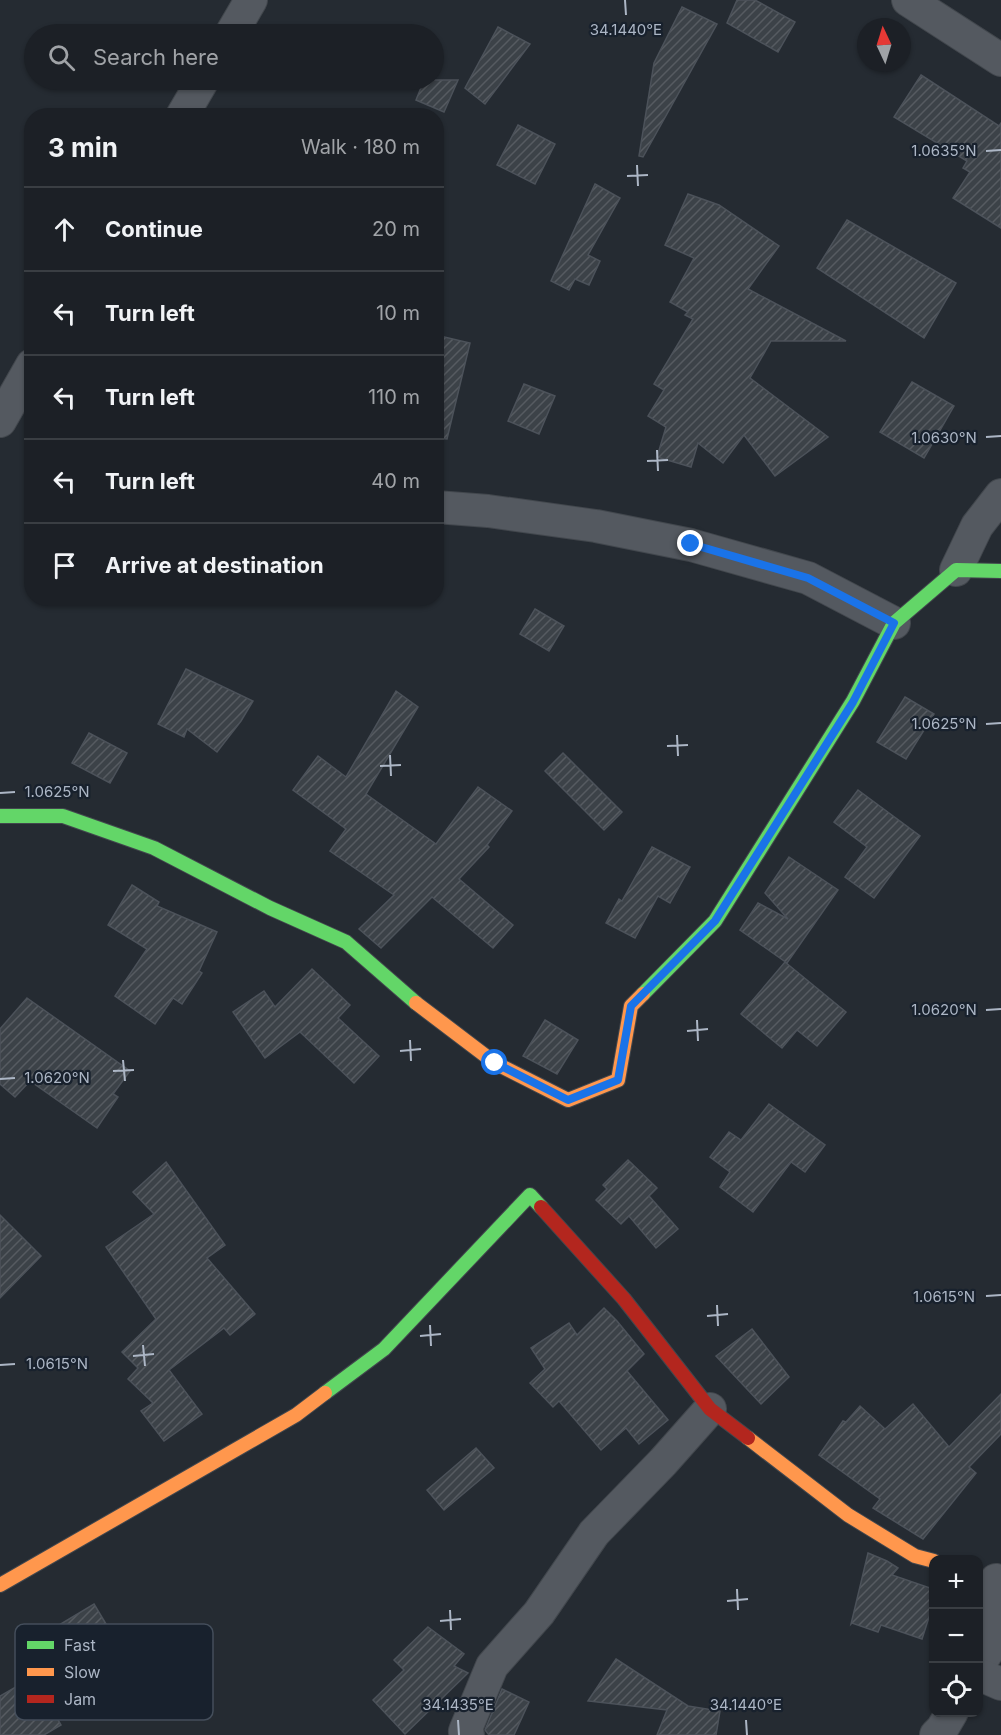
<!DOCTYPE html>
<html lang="en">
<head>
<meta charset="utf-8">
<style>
  :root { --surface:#1c2026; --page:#292d32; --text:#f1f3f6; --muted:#a0a3a7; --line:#3a3e43 }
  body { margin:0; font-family:Inter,sans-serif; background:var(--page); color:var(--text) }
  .controls { position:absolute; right:18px; bottom:18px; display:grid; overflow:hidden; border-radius:12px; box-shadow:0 2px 4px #0004 }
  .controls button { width:54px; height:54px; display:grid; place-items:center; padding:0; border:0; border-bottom:2px solid var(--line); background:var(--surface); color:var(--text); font:30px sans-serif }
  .compass { position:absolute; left:857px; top:18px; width:54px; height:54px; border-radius:50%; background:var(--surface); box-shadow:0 2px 4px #0004; rotate:356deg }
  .stop { position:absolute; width:18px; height:18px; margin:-14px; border:4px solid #1a73e8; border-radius:50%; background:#fff }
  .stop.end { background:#1a73e8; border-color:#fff; box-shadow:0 2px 6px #0008 }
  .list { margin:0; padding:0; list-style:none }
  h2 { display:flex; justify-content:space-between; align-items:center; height:78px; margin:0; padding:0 24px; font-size:26px }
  h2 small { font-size:20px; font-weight:400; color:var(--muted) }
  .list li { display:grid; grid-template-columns:39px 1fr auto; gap:18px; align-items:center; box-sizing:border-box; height:84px; padding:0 24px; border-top:2px solid var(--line) }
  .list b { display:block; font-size:22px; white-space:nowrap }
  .list em { font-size:20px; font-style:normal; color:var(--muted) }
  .icon { flex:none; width:33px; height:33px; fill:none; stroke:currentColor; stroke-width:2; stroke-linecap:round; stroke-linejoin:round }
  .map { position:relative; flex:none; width:1001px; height:1735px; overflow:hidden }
  .search { position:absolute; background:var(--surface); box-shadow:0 2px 4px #0004; left:24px; top:24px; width:420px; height:66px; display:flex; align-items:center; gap:15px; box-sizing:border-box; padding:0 21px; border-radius:33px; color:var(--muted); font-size:22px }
  .panel { position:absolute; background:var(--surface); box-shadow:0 2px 4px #0004; left:24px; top:108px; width:420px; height:498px; border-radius:24px }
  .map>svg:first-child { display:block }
  .building { fill:url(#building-hatch); stroke:#4c525a; stroke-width:1.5 }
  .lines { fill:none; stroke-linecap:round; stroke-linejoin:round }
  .street-casing { stroke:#42474d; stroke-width:34 }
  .fast-casing { stroke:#42474d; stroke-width:16 }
  .slow-casing { stroke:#42474d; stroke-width:16 }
  .jam-casing { stroke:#42474d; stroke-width:16 }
  .street { stroke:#545960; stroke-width:32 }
  .fast { stroke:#63d668; stroke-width:14 }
  .slow { stroke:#ff974d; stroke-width:14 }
  .jam { stroke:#b3261e; stroke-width:14 }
  .route { stroke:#1a73e8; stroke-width:8 }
  .ticks { fill:none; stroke:#acb6c5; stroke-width:2 }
  .key { fill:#18212d; stroke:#444e5b; stroke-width:1.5 }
  .key-label { font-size:16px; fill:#acb6c5 }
  .ticks-label { font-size:15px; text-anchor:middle; fill:#acb6c5; stroke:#18212d; stroke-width:4.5; stroke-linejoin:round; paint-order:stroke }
</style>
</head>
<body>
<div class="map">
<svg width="1001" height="1735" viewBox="0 0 1001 1735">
  <defs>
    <pattern id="building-hatch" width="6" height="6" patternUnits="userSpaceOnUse" patternTransform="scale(1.5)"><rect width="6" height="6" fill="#3c4248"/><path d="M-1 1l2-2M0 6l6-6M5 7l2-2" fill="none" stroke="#565b61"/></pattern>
  </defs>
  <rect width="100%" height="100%" fill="#252b32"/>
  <g class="building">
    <path d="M737,0H755L795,22L778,52L727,23Z"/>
    <path d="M682,7L717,24L643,157L639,156L654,63Z"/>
    <path d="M498,27L530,44L485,104L465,88Z"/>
    <path d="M921,75L999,126L1001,123V228L953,198L970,172L963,168L967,161L894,117Z"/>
    <path d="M424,80H458L444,112L416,100Z"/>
    <path d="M518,125L555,144L535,184L497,165Z"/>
    <path d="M595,184L620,198L588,255L600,261L589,285L575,279L569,290L551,281Z"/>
    <path d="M688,194L719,205L779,246L748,289L846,341H771L750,378L828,437L775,476L744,435L723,463L698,443L691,467L657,457L666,427L648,416L664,390L654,384L693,319L685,315L688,312L670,302L694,258L665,245Z"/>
    <path d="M847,220L956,283L924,338L817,268Z"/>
    <path d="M440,336L470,343L447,439L436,438V352Z"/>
    <path d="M912,382L954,406L924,458L880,432Z"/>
    <path d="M524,384L555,396L539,434L508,421Z"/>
    <path d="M535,609L564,626L549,651L520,634Z"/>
    <path d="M186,669L253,701L241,721L217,752L187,729L184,737L158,724Z"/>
    <path d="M396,691L418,707L366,794L436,844L478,787L512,811L487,845L489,847L459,879L513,925L493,948L432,897L381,948L359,929L394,895L330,851L346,829L293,790L318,756L346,777Z"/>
    <path d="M905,697L934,714L906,759L877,742Z"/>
    <path d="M89,733L127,753L110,783L72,763Z"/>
    <path d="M563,753L622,812L604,830L545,771Z"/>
    <path d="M858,790L920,836L874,898L845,877L867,847L834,822Z"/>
    <path d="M652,847L690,867L670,903L658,896L635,938L606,923L619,899L622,901Z"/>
    <path d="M789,857L838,890L787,963L740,930L758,903L788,919L765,893Z"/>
    <path d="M132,885L159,902L157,906L217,932L199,971L202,973L182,1004L173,998L155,1024L115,996L147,949L108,925Z"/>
    <path d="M785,962L846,1012L817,1046L797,1030L782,1048L741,1014Z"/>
    <path d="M312,969L350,1005L338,1018L379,1056L354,1083L300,1032L265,1058L233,1012L264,991L275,1007Z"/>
    <path d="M27,998L130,1071L113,1094L118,1097L97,1128L30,1081L15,1097L0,1084V1029Z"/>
    <path d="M545,1020L578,1040L557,1074L523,1056Z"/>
    <path d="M769,1104L825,1145L805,1172L791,1162L753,1212L720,1187L730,1172L710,1157L729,1132L741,1140Z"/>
    <path d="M628,1160L657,1188L649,1196L678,1229L656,1248L629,1216L621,1224L596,1200L607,1189L603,1185Z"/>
    <path d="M166,1162L225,1245L207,1258L255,1314L230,1335L224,1328L169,1370L202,1414L164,1441L141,1411L153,1403L128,1379L138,1368L122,1352L156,1319L106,1247L154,1214L133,1192Z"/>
    <path d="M0,1215L41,1256L0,1298Z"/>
    <path d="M604,1308L617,1321L644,1354L627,1371L668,1420L639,1444L626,1428L601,1450L559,1401L553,1407L530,1383L545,1369L531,1348L569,1323L577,1335Z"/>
    <path d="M752,1329L789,1377L761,1404L716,1356Z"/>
    <path d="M1001,1394V1434L969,1467L976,1473L923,1539L873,1508L880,1499L819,1455L843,1421L846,1422L860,1406L885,1429L913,1404L949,1447Z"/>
    <path d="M476,1448L494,1468L444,1510L427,1490Z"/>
    <path d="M868,1553L887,1561L898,1568L892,1575L933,1589V1605L922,1639L881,1625L878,1632L852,1623L851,1624Z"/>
    <path d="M94,1604L112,1634L62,1663L44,1634Z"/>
    <path d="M428,1627L464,1654L454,1666L468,1673L405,1734L373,1700L404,1670L394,1660Z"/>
    <path d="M616,1659L688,1706L720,1711L716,1735H657L667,1710L588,1701Z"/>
    <path d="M33,1677L61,1725L44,1735H0V1696Z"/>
    <path d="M502,1689L529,1702L514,1735H489L485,1730Z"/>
  </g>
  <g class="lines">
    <g class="street-casing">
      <g id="street">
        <path d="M908,0L1001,60"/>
        <path d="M231,34L251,0"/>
        <path d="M182,116L203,80"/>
        <path d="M0,421L32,365"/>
        <path d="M436,507L488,511L596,526L691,545L808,578L894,623"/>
        <path d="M956,570L977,526L1001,495"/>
        <path d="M978,1666L989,1649L996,1580"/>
        <path d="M978,1674L1001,1684"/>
        <path d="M468,1735L465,1731L492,1666L539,1613L594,1533L663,1462L710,1409"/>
        <path d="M936,1735L942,1729L952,1712"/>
      </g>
    </g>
    <g class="fast-casing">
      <g id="fast">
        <path d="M0,816H63L154,848L270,908L346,942L416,1003"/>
        <path d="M643,994L715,921L853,701L894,623L956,570L1001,571"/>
        <path d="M325,1393L384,1349L530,1195L541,1207"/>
      </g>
    </g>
    <g class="slow-casing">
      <g id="slow">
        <path d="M416,1003L495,1063L568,1100L618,1080L631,1006L643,994"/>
        <path d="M748,1438L848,1515L915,1556L934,1561"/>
        <path d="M0,1585L296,1415L325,1393"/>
      </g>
    </g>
    <g class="jam-casing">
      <path id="jam" d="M541,1207L624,1299L710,1409L748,1438"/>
    </g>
    <use href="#street" class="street"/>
    <use href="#fast" class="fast"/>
    <use href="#slow" class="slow"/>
    <use href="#jam" class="jam"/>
  </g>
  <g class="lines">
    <path class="route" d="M495,1063L568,1100L618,1080L631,1006L715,921L853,702L894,623L808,578L691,544"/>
  </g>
  <path class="ticks" d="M625,0L626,15M986,151L1001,150M637,165L638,186M627,176L648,175M986,437L1001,436M657,450L658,471M647,461L668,460M986,724L1001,723M677,735L678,756M667,746L688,745M390,755L391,776M380,766L401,765M0,793L15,792M986,1010L1001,1009M697,1020L698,1041M687,1031L708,1029M410,1040L411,1061M400,1051L421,1049M123,1060L125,1081M113,1071L134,1070M0,1079L15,1078M986,1296L1001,1295M717,1305L718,1326M707,1316L728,1314M430,1325L431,1346M420,1336L441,1334M143,1345L145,1366M133,1356L154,1354M0,1365L15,1364M737,1589L738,1610M727,1601L748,1599M450,1610L451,1630M440,1621L461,1619M458,1720L459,1735M746,1720L747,1735"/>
  <rect x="15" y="1624" width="198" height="96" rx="9" class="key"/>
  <rect x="27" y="1641" width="27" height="8" fill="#63d668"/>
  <rect x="27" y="1668" width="27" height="8" fill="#ff974d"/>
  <rect x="27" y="1695" width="27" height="8" fill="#b3261e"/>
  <g class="key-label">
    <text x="64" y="1651">Fast</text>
    <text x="64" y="1678">Slow</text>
    <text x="64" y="1705">Jam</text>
  </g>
  <g class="ticks-label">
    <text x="626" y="35">34.1440°E</text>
    <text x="944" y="156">1.0635°N</text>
    <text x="944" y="443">1.0630°N</text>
    <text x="944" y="729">1.0625°N</text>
    <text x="57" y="797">1.0625°N</text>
    <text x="944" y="1015">1.0620°N</text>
    <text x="57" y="1083">1.0620°N</text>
    <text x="944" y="1302">1.0615°N</text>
    <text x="57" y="1369">1.0615°N</text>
    <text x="458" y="1710">34.1435°E</text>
    <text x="746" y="1710">34.1440°E</text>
  </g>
</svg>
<div class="controls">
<button>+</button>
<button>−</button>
<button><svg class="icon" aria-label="locate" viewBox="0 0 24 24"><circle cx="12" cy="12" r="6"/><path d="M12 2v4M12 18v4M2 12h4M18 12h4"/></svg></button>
</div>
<svg class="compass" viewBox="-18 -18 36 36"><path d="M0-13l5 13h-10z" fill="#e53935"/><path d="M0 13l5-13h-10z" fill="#a0a3a7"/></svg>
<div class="stop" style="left:495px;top:1063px"></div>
<div class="stop end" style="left:691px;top:544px"></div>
<div class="search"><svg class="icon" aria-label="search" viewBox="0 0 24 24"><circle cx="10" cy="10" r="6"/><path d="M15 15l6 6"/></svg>Search here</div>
<section class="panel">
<h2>3 min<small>Walk · 180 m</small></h2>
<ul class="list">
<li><svg class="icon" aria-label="ahead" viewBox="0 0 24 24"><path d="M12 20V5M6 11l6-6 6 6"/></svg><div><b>Continue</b></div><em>20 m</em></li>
<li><svg class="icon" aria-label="left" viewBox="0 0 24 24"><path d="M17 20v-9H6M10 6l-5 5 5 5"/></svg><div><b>Turn left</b></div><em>10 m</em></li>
<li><svg class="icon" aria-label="left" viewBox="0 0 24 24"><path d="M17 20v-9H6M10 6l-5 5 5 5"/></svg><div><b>Turn left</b></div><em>110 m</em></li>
<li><svg class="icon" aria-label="left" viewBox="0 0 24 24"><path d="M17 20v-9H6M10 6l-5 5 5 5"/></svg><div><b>Turn left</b></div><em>40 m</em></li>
<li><svg class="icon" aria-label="arrive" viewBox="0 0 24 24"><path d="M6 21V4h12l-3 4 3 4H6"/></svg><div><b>Arrive at destination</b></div></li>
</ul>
</section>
</div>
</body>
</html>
